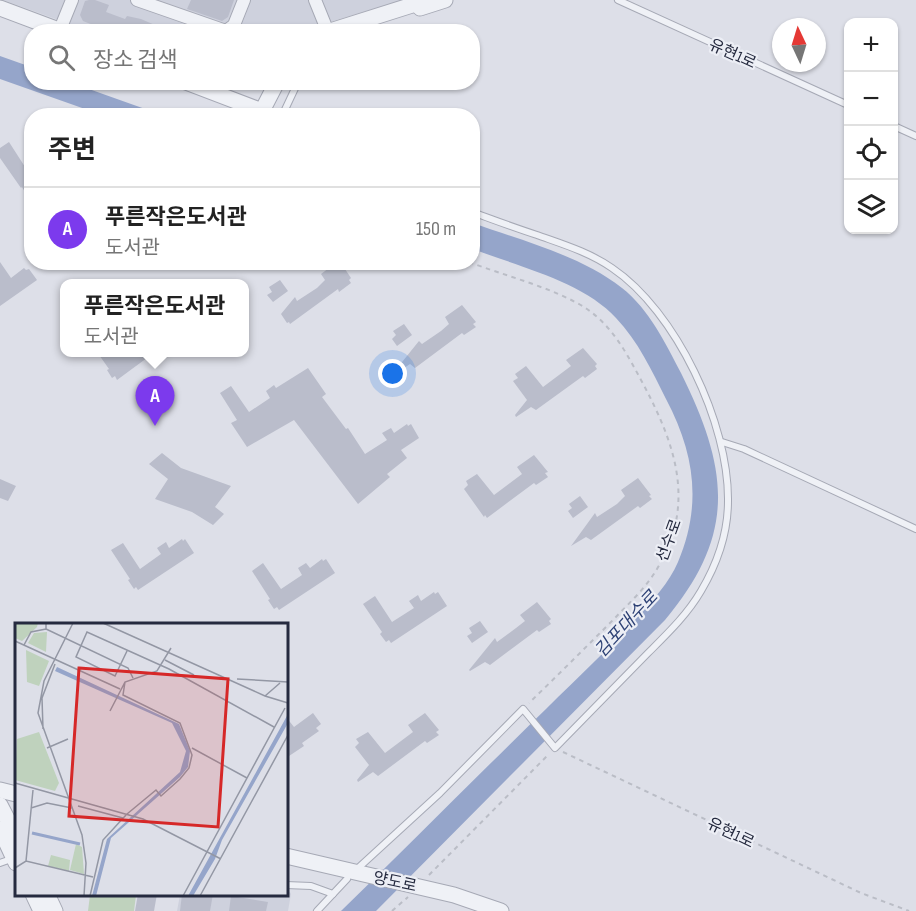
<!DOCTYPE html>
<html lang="ko">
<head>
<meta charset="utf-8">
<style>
  :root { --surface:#fff; --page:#f2f2f2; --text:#222; --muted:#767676; --line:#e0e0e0; --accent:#7c3aed }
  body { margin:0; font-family:"Sofia Sans Condensed","Noto Sans KR",sans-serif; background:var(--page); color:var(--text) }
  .controls { position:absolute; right:18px; top:18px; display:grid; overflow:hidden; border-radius:12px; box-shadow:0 2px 4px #0004 }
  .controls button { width:54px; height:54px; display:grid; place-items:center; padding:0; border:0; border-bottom:2px solid var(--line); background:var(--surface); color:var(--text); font:30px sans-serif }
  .compass { position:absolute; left:772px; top:18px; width:54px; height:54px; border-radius:50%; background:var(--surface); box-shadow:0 2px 4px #0004; rotate:356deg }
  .you { position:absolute; left:393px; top:374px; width:21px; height:21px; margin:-15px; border:4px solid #fff; border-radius:50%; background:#1a73e8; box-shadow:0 0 0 9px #1a73e833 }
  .badge { display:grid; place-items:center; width:39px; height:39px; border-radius:50%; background:var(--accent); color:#fff; font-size:20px; font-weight:700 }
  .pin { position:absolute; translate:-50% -50px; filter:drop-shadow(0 2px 3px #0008) }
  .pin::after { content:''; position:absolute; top:32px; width:21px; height:18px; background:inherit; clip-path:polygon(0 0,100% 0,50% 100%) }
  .popup { position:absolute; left:60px; top:279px; width:189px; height:78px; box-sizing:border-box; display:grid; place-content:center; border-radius:12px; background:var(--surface); filter:drop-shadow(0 2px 4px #0005); font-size:20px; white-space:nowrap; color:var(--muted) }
  .popup b { font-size:22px; color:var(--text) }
  .popup::after { content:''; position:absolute; left:50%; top:100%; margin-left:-12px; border:12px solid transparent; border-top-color:var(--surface) }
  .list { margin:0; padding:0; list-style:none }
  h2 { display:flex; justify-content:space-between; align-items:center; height:78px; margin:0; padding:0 24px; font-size:26px }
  h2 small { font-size:20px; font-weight:400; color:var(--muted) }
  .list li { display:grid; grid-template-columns:39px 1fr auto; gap:18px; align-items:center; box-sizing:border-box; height:84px; padding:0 24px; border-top:2px solid var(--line) }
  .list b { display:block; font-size:22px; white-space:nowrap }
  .list p { margin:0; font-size:20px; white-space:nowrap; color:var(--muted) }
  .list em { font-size:20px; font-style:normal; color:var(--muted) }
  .icon { flex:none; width:33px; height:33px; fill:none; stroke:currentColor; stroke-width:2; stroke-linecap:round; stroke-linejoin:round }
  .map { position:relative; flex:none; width:916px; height:911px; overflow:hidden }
  .search { position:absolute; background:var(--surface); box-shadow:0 2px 4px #0004; left:24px; top:24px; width:456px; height:66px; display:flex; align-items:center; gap:15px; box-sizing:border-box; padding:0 21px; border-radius:24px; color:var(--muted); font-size:22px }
  .panel { position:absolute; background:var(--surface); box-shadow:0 2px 4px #0004; left:24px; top:108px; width:456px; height:162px; border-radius:24px }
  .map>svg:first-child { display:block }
  .built { fill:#ced1dd }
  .green { fill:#bfd2bd }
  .water { fill:#95a5ca }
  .building { fill:#babdcb }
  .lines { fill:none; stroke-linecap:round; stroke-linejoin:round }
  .service-casing { stroke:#a6a9b5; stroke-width:8 }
  .minor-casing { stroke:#a6a9b5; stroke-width:14 }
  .tertiary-casing { stroke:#a6a9b5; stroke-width:17 }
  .path { stroke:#babdc6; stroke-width:2; stroke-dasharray:4.5 4.5; stroke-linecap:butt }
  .service { stroke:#eff1f6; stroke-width:6 }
  .minor { stroke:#eff1f6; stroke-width:12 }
  .tertiary { stroke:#eff1f6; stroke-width:15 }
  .labels { text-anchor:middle; stroke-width:4.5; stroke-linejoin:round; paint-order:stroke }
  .street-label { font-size:16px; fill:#252a3f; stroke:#eceef5 }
  .water-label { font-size:18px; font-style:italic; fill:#2d4175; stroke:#eceef5 }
  .inset-river { fill:none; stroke:#95a5ca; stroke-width:3 }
  .inset-road { fill:none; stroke:#9397a4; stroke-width:1.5 }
  .view { fill:#d62828; fill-opacity:0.15; stroke:#d62828; stroke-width:3 }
  .inset-edge { fill:none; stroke:#252a3f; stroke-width:3 }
</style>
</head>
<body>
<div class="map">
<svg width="916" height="911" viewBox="0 0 916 911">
  <rect width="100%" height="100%" fill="#dddfe8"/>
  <g class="built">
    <path d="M3,0H403L330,22L310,32L89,31Z"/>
    <path d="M287,891L290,892L291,894L288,911H177L180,895L286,894Z"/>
  </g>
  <path class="green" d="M90,895H136L134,911H88Z"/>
  <g class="water">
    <path d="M0,56L31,67L32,82L72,83L162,115H102L0,79Z"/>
    <path d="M473,223C522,241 580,255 622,288C649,309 666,344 681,373C729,470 737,534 665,620L376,911H341C410,844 478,775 547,708C577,678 609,649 637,617C653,600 669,583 678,562C702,505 695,454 666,399C652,371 638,341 616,318C584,282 517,266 473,249Z"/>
  </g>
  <g class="building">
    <path d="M89,0H95L109,5L106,12L125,19L127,16L141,19L171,32H111L83,21L80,15L85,1Z"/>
    <path d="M191,0H234L228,17L222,21L187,9Z"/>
    <path d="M9,142L27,170L32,167V188L25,192L22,187L21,188L0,158V148Z"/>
    <path d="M0,262L11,278L24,268L26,270L29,269L37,280L0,306Z"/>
    <path d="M337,262L345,269L351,278L349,280L351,283L339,292L338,289L290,324L289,322L287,323L281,314L295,297L297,301L317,288L325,280L321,274Z"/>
    <path d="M280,280L288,291L273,302L267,295L272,292L269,287Z"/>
    <path d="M462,305L476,322L473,324L476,327L464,335L462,333L415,368L410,364L395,374L394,372L419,341L422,344L441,331L449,324L445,317Z"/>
    <path d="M404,324L412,335L397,346L392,339L396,335L393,331Z"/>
    <path d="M583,348L597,364L595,366L597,369L585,378L583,376L536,410L531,407L516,417L515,415L527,400L513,381L518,378L515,374L526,366L543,387L571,366L566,360Z"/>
    <path d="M97,352H155L117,380L115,376L112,378L107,370L109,369Z"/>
    <path d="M308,368L326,394L322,397L346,429L348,428L365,454L387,440L382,433L391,428L394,433L407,424L408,426L411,424L419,438L401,450L407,458L387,474L390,477L358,504L294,420L247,447L231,423L237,420L220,393L231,386L249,412L270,398L266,391L274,385L276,388Z"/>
    <path d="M162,453L181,468L231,486L215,507L224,514L213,525L192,512L155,499L168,479L149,464Z"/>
    <path d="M534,455L548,472L545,473L548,477L536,485L534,483L487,518L485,515L484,517L464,489L468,485L466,481L477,474L494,495L522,474L517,467Z"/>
    <path d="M638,478L651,495L649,496L652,499L640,508L638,506L591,540L586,537L571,546L595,513L597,517L617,504L625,496L621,490Z"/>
    <path d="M0,479L16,486L8,501L0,498Z"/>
    <path d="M580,496L588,507L573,518L568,511L572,508L569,504Z"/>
    <path d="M182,539L183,541L185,539L194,553L138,590L136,587L134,589L128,580L130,579L111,550L123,543L140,569L161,554L157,548L166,542L169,548Z"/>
    <path d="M322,559L323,561L326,559L335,573L279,610L277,607L274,609L268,600L270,599L252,571L263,563L281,589L302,575L298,568L306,563L310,568Z"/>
    <path d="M434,592L435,594L438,592L447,606L391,643L389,640L386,642L380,634L382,632L363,604L375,596L392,622L414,608L409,601L418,595L421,601Z"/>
    <path d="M537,602L551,619L549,621L551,624L539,632L537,630L490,665L485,662L470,671L469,670L495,638L497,642L516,628L525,621L520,615Z"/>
    <path d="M480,621L488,632L472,643L467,636L472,633L469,628Z"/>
    <path d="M313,713L321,724L316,728L319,731L302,743L304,746L286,758V717L294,727Z"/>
    <path d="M425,713L439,730L436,732L439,735L427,743L425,741L378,776L373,772L358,782L357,780L369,765L355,747L359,743L356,739L368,732L385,753L413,732L408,725Z"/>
    <path d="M138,894H157L154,911H135Z"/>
    <path d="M182,894H213L210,911H180Z"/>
    <path d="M231,896L268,902L266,911H229Z"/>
  </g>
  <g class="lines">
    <g class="service-casing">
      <g id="service">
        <path d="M618,0L848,105"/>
        <path d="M282,116L298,82"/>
        <path d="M894,126L916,136"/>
        <path d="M722,442L744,449L916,529"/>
        <path d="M0,863L14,858"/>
        <path d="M356,870L440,793L523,709L555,748C586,716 617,685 648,653C667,634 687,615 701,591C717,564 728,533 728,501C729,424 676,311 612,268C589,252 562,244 537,235C515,228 494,220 472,212"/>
        <path d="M286,885L311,886L333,894"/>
        <path d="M317,911L347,879"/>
      </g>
    </g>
    <g class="minor-casing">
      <g id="minor">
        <path d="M137,0L226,31L234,25L244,0"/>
        <path d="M315,0L328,32"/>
        <path d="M59,32L72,0"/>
      </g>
    </g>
    <g class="tertiary-casing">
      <g id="tertiary">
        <path d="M0,8L64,32"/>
        <path d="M420,8L445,0"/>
        <path d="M327,32L428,0"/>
        <path d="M186,82L262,111L277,82"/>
        <path d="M0,790L16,794"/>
        <path d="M0,805L16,836"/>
        <path d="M0,829L16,863"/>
        <path d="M286,856L454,895L501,911"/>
        <path d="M33,894L41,911"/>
        <path d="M47,894L55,911"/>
      </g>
    </g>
    <g class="path">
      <path d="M469,262C505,276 555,288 587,309C613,327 627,354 641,380C675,443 697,503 657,569C646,588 628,604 613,620C585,648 557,676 529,703"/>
      <path d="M563,752L861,893L909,911"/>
      <path d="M429,875L549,754"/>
      <path d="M392,911L408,897"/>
    </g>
    <use href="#service" class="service"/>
    <use href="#minor" class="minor"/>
    <use href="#tertiary" class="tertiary"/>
  </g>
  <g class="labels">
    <g class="street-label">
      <text transform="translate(733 53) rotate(24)" y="6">유현1로</text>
      <text transform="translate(668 540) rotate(-70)" y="6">선수로</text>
      <text transform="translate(731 832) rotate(25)" y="6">유현1로</text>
      <text transform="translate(395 881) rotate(12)" y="6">양도로</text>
    </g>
    <g class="water-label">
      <text transform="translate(626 624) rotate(-47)" y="6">김포대수로</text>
    </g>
  </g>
  <g transform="translate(15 623)">
    <rect width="273" height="273" fill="#dddfe8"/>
    <path d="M0,0H23L22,4L7,18L0,15ZM32,9L31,29L13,20L19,10ZM11,27L34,38L24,63L12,59ZM24,109L44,160L40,168L0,157L2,116ZM61,221L67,224L69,251L55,247ZM36,232L55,237L54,248L33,243Z" fill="#bfd2bd"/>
    <path d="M42,44L164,101L175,128L173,144L165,154L96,215L81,273H77L92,216L165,149L171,128L157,100L40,48ZM273,91V100L207,217L200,236L178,273H173Z" fill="#95a5ca"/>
    <path class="inset-river" d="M17,210L65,221"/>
    <path class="inset-road" d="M31,0V6L113,45L118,55M58,0L29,58L23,90L67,212L71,240L69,273M88,0L250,73L273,80M0,18L105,66M9,22L16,9L31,6M112,28L100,53L61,34L72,9L154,46L259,104M150,37L179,52M222,56L273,59M110,59L108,72L165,100L177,132L174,145L165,156L146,173L141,167L112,191M250,73L265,60M95,88L110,59L142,48L156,25M28,106L27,75L40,41M32,125L53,116M177,125L232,155M0,160L128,196L206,236M0,178V244M63,183L108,195M16,185L32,180L57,185M11,238L18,167M0,245L11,238L78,254M75,273L88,217L111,192M168,273L270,85M185,273L273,112"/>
    <path class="view" d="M64,45L213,56L203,204L54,193Z"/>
    <rect width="273" height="273" class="inset-edge"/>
  </g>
</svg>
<div class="controls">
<button>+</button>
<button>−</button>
<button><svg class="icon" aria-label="locate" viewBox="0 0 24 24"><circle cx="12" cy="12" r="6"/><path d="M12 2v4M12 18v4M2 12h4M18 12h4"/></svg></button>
<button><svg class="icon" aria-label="layers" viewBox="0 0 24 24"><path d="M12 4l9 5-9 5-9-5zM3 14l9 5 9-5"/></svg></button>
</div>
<svg class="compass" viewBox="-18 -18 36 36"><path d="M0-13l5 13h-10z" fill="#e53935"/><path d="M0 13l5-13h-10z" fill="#767676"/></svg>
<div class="you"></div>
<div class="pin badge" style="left:155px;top:426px">A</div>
<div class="popup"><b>푸른작은도서관</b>도서관</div>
<div class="search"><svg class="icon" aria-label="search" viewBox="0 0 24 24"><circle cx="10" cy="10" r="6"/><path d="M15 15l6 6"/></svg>장소 검색</div>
<section class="panel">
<h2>주변<small></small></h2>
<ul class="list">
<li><span class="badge">A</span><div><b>푸른작은도서관</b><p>도서관</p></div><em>150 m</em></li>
</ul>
</section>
</div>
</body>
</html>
